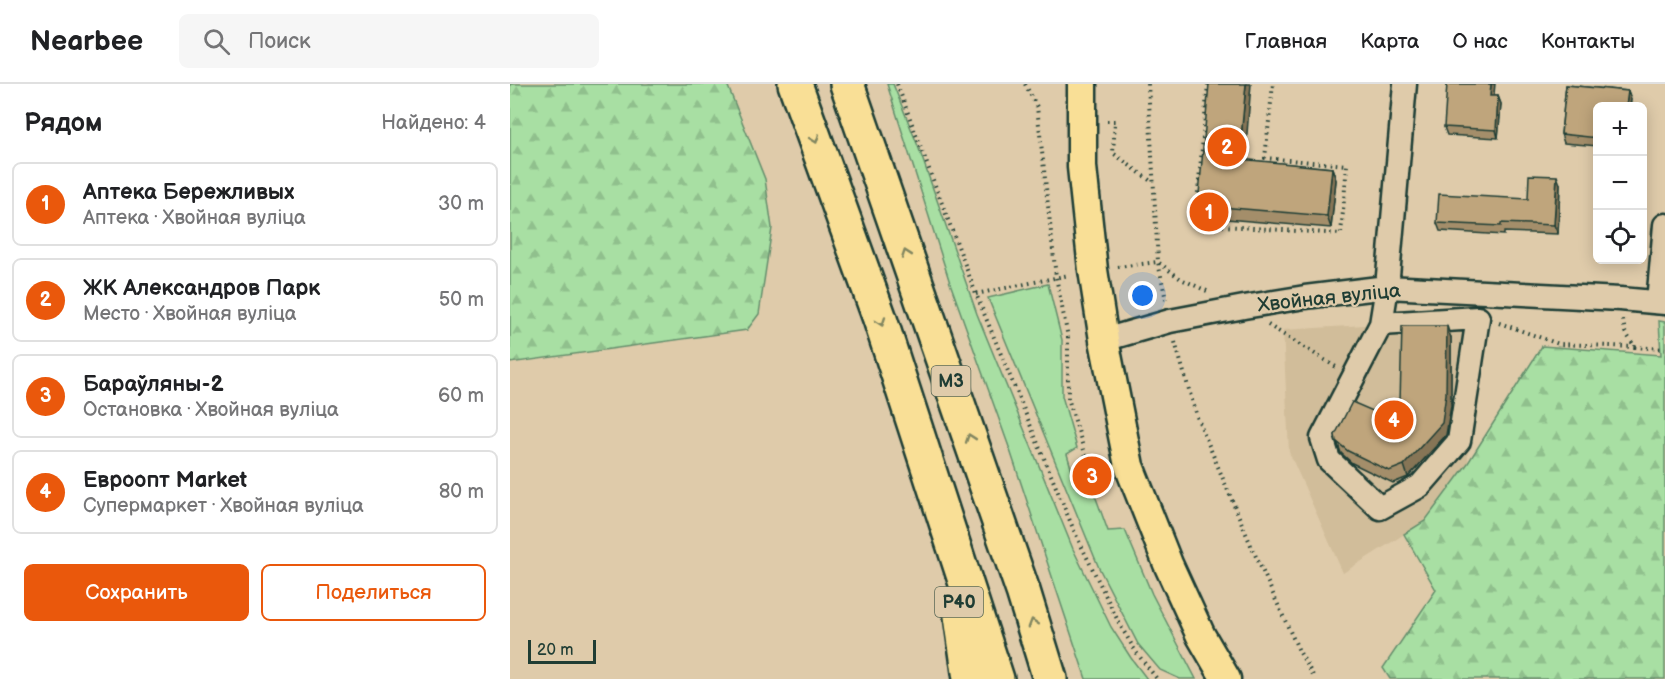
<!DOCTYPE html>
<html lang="ru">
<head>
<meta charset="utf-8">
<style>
  :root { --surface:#fff; --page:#f6f6f6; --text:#202124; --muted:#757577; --line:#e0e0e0; --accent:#ea580c }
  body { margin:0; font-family:"Balsamiq Sans",sans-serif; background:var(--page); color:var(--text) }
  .controls { position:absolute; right:18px; top:18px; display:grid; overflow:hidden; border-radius:9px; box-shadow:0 3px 15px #0003 }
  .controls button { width:54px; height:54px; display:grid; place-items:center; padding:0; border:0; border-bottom:2px solid var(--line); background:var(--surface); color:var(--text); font:30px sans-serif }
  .scale { position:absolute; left:18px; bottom:15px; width:68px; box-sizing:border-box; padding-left:6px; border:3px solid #1f3d34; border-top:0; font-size:16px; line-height:21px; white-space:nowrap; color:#1f3d34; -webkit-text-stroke:4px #dfcbaa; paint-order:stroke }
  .you { position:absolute; left:633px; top:212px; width:21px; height:21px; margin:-15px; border:4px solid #fff; border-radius:50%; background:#1a73e8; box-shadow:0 0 0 9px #1a73e833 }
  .badge { display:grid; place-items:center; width:39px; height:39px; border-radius:50%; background:var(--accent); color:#fff; font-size:20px; font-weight:700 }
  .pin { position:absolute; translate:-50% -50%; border:3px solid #fff; box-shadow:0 2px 6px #0006 }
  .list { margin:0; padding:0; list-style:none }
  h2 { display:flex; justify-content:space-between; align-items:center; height:78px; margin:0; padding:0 24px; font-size:26px }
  h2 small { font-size:20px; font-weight:400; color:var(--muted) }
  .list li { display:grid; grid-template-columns:39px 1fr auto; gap:18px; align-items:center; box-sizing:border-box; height:84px; margin:0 12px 12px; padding:0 12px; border:2px solid var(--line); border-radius:9px }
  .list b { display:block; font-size:22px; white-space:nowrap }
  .list p { margin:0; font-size:20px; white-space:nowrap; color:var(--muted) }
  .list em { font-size:20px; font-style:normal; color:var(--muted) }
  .actions { display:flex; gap:12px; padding:18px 24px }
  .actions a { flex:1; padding:14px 0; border:2px solid var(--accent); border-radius:9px; text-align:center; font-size:21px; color:var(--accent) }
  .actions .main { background:var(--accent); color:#fff }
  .icon { flex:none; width:33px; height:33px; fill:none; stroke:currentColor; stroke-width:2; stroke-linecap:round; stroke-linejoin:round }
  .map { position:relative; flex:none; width:1155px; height:595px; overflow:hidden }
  header { display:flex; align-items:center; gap:36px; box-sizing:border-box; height:84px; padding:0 30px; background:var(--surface); border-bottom:2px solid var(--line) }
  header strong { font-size:28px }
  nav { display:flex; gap:33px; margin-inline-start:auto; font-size:21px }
  .search { width:420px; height:54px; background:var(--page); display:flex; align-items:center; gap:15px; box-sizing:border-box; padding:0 21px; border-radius:9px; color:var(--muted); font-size:22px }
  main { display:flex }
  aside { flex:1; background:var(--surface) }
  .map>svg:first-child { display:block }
  .built { fill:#d1bd9a }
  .green { fill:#a8dfa3; stroke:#648e6c; stroke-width:1.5 }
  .forest { fill:url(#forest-firs); stroke:#648e6c; stroke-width:1.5 }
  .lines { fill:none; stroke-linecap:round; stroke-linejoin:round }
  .minor-casing { stroke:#1f3d34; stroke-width:27 }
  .major-casing { stroke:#1f3d34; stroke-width:33 }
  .highway-casing { stroke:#1f3d34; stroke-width:38 }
  .path { stroke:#1f3d34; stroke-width:4; stroke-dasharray:1.5 4.5; stroke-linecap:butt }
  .minor { stroke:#dfcbaa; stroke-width:22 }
  .major { stroke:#f9df96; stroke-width:28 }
  .highway { stroke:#f9df96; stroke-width:33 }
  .wall { fill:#a48e6b; stroke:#1f3d34; stroke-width:1.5 }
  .shaded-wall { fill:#867457; stroke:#1f3d34; stroke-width:1.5 }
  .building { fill:#bfa57c; stroke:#1f3d34; stroke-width:1.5 }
  .oneway { stroke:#818660 }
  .labels { text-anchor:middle; stroke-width:4.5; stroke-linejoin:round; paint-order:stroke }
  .shield { fill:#dfcbaa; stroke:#596857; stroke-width:1.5 }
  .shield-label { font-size:18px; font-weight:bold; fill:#1f3d34 }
  .street-label { font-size:20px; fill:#1f3d34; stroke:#dfcbaa }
</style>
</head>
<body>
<header>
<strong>Nearbee</strong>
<div class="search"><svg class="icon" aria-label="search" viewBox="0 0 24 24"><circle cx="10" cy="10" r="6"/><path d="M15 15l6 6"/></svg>Поиск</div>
<nav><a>Главная</a><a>Карта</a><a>О нас</a><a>Контакты</a></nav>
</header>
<main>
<aside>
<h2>Рядом<small>Найдено: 4</small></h2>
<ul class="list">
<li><span class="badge">1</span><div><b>Аптека Бережливых</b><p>Аптека · Хвойная вуліца</p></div><em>30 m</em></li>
<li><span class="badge">2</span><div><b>ЖК Александров Парк</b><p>Место · Хвойная вуліца</p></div><em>50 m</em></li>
<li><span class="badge">3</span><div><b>Бараўляны-2</b><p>Остановка · Хвойная вуліца</p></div><em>60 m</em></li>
<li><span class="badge">4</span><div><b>Евроопт Market</b><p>Супермаркет · Хвойная вуліца</p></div><em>80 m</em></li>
</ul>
<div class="actions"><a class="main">Сохранить</a><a>Поделиться</a></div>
</aside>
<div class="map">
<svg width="1155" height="595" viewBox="0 0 1155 595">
  <defs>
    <pattern id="forest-firs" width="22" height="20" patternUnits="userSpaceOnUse" patternTransform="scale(1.5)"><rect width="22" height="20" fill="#a8dfa3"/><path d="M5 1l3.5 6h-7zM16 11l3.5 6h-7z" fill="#90c08d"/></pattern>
  </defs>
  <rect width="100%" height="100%" fill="#dfcbaa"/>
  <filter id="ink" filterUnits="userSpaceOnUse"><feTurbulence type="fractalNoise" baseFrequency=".0167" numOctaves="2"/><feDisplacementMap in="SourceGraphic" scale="12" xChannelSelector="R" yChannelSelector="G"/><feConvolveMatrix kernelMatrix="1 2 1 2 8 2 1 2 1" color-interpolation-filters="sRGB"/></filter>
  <g filter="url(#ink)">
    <path class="built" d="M955,223L958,379L915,437L833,489L779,368L773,246L871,240Z"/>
    <g class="green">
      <path d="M377,0H383L408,62L467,230L563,465L601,543L621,574L637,595H576L499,363L440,199Z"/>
      <path d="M538,200L552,256V312L567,364L557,370L565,397L576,399L586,414L598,447L615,446L642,510L686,595H670L650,586L628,560L589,484L478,214Z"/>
    </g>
    <g class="forest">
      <path d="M0,0H217L255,95L262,144L249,230L237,246L0,279Z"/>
      <path d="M1149,237L1155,238V595H880L873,584L926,506L894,450L915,437L958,379L1032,262L1151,271Z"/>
    </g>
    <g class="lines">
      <g class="minor-casing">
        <g id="minor">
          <path d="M1148,218L1155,141"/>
          <path d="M871,240L968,234L949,357L910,402L870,424L819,376L812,354L871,240L877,203L895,0"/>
          <path d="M594,256L660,237L734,223L795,213L877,203L1110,215L1155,219"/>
        </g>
      </g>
      <g class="major-casing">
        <path id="major" d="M572,0V83L583,186L594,256L619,382L658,480L691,552L716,595"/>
      </g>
      <g class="highway-casing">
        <g id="highway">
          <path d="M285,0L370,235L487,595"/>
          <path d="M337,0L513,507L540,595"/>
          <path d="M451,532L460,595"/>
        </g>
      </g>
      <g class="path">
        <path d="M387,0L466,210L565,449L610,541L626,568L647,595"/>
        <path d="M515,0L527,23L546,193L558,253V314L582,392L597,388"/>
        <path d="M638,0L648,178L656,216"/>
        <path d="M698,0L685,140L831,150L837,81L755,74L763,0"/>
        <path d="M597,37H605L603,69L642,98"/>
        <path d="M608,183L648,178L671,195L697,207"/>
        <path d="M466,210L559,191"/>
        <path d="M1113,236L1115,248L1125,263L1155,265"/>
        <path d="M989,239L1049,260L1125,263"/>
        <path d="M758,241L826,283"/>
        <path d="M665,258L687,333L743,466L789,567L805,595"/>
      </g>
      <use href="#minor" class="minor"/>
      <use href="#major" class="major"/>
      <use href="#highway" class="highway"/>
    </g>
    <g class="wall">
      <path d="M1056,1L1118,7L1121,15L1120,22H1088V62L1054,59L1051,50Z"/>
      <path d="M984,12H988L991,20L988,54L937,51L934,43Z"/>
      <path d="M735,76L822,84L826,96L821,144L693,133L688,121Z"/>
      <path d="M1050,100L1048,150L994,148V151L930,147L927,139L1018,115Z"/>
      <path d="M941,254V322L936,351L898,393L883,399L842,379L831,369L825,351L872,331L890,318Z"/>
    </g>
    <g class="shaded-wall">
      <path d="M736,0H741L734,87L729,75Z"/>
      <path d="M981,0H985L983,20L980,12Z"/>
      <path d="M1118,7L1121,15L1120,22H1116Z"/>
      <path d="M988,12L991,20L988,54L986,46Z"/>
      <path d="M822,84L826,96L821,144L817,132Z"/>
      <path d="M1047,92L1050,100L1048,150L1044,141Z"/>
      <path d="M937,242L941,254V322L936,351L898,393L894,381Z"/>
    </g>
    <g class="building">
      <path d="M699,0H736L729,75L822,84L817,132L688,121Z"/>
      <path d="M937,0H981L980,12H988L986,46L934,43Z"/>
      <path d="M1056,1L1118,7L1116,22H1088V54L1051,50Z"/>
      <path d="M1019,91L1047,92L1044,141L991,139V142L927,139L929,110L1018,115Z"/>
      <path d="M892,242H937L936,310L932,339L894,381L879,387L838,367L826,357L825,351L842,318L872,331L875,317L890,318Z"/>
    </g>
    <defs><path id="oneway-chevron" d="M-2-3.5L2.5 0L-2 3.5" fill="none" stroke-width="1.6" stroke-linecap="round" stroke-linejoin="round" transform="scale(1.5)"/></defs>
    <g class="oneway">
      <use href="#oneway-chevron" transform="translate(305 55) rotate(70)"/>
      <use href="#oneway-chevron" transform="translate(396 170) rotate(-109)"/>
      <use href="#oneway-chevron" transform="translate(371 238) rotate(71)"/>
      <use href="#oneway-chevron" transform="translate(460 354) rotate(-109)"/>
      <use href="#oneway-chevron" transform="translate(523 539) rotate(-107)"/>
    </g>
  </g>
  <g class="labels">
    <g class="shield">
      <rect x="421.5" y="282" width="39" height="30" rx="4.5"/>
      <rect x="425" y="503" width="48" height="30" rx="4.5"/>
    </g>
    <g class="shield-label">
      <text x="441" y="303">М3</text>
      <text x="449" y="524">Р40</text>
    </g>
    <g class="street-label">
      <text transform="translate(819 213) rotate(-6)" y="7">Хвойная вуліца</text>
    </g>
  </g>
</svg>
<div class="controls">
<button>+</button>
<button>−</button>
<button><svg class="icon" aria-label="locate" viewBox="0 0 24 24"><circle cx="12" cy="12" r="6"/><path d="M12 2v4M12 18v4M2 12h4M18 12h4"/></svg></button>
</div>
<div class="scale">20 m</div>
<div class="you"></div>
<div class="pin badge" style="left:699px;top:128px">1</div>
<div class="pin badge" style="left:717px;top:63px">2</div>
<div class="pin badge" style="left:582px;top:392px">3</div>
<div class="pin badge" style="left:884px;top:336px">4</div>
</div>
</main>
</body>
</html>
